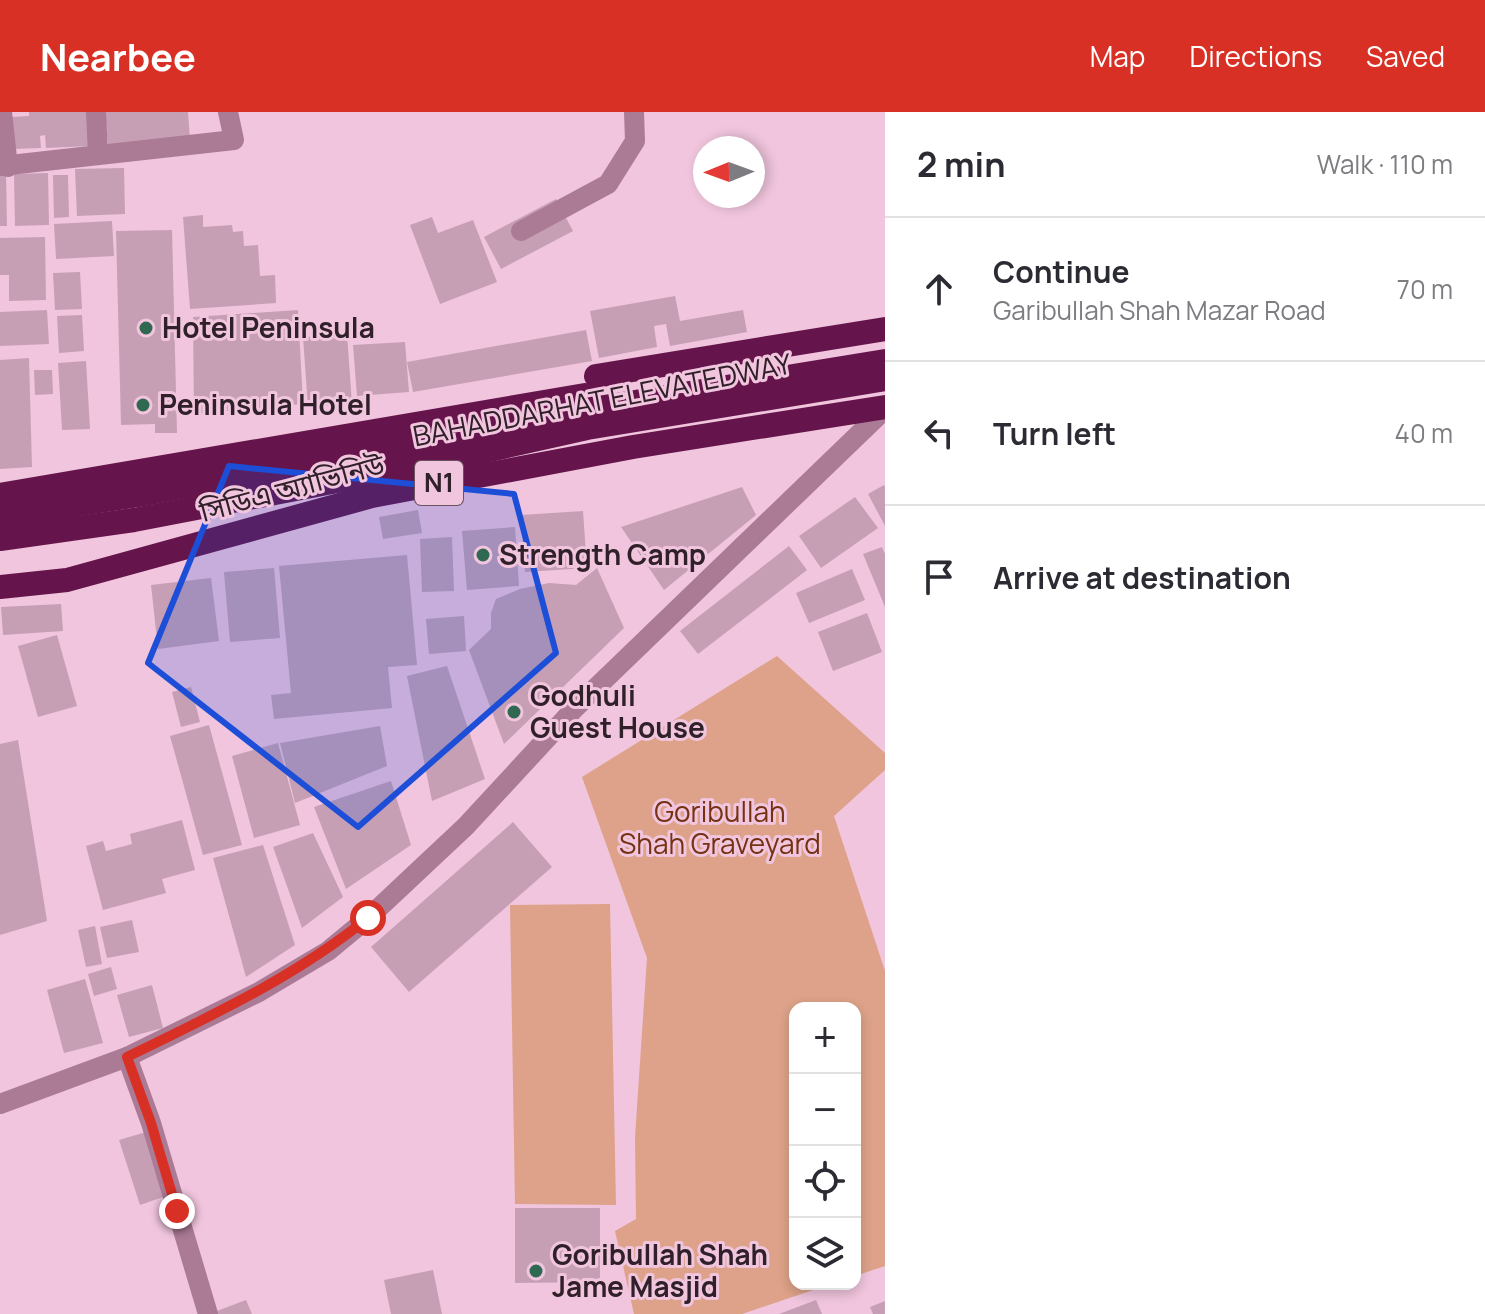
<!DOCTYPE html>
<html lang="en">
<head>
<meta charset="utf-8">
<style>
  :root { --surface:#fff; --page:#f2f2f3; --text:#2b2b33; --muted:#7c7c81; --line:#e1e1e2; --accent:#d93025 }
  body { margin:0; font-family:Manrope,"Noto Sans Bengali",sans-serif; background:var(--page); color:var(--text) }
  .controls { position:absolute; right:24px; bottom:24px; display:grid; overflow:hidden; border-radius:16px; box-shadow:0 4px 12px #0003 }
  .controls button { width:72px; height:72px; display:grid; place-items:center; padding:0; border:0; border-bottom:2px solid var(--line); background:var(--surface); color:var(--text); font:40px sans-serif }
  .compass { position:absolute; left:693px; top:24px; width:72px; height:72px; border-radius:50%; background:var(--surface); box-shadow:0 4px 12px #0003; rotate:269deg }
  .stop { position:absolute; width:24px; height:24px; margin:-18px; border:6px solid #d93025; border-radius:50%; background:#fff }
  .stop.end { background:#d93025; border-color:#fff; box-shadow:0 2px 8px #0008 }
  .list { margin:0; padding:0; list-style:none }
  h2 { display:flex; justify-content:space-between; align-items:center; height:104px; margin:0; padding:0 32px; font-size:34px }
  h2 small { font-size:26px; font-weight:400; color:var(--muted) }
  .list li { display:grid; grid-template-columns:52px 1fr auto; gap:24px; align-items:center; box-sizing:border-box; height:144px; padding:0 32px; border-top:2px solid var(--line) }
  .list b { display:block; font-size:30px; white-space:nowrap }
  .list p { margin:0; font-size:26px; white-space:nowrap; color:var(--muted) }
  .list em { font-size:26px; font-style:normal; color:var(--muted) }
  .icon { flex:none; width:44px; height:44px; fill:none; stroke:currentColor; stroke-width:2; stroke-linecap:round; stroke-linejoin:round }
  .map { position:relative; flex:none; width:885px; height:1202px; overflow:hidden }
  header { display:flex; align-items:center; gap:48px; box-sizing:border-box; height:112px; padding:0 40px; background:var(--accent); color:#fff }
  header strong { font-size:38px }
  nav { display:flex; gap:44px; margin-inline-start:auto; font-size:28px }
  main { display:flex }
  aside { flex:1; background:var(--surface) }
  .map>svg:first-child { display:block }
  .green { fill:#dda289 }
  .building { fill:#c79fb5 }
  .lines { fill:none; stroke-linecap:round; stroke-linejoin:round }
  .minor { stroke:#ab7a95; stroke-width:20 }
  .highway { stroke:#65154b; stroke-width:24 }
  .route { stroke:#d93025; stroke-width:10 }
  .marked { fill:#1d4ed8; fill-opacity:0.2; stroke:#1d4ed8; stroke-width:6; stroke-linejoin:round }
  .poi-dot { fill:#306952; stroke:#f0c5dd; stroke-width:3 }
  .labels { text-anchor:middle; stroke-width:6; stroke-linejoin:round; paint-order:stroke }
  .shield { fill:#f0c5dd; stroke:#6a525f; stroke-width:2 }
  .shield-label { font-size:26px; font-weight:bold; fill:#302029 }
  .poi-label { font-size:28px; font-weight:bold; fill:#302029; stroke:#f0c5dd; text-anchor:start }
  .street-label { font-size:28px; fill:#302029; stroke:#f0c5dd }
  .park-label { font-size:28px; fill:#743211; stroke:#f0c5dd }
</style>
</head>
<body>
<header>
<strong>Nearbee</strong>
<nav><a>Map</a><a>Directions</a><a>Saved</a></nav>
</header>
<main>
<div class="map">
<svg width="885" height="1202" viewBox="0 0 885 1202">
  <rect width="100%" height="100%" fill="#f0c5dd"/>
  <g class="green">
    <path d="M777,544L885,641V658L834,704L885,859V1154L855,1164V896H795V1172H831L742,1202H634L615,1119L636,1107L635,1025L647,846L582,665Z"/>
    <path d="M610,792L616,1093L515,1092L510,793Z"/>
  </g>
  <g class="building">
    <path d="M29,0H90L91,34L46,36L45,23L40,24L41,36L13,37L12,5L29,4Z"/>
    <path d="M105,0H188L190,29L108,35Z"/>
    <path d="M124,56L125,102L77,104L75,57Z"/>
    <path d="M48,61L49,113L15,114L14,62Z"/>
    <path d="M0,62H6L7,114H0Z"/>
    <path d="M53,63H68L69,105L54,106Z"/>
    <path d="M556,87L573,119L501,157L484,125Z"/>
    <path d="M203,103V115L232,113L233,120L243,119L244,134L258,133L260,164L275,163L276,191L190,197L183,105Z"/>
    <path d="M432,105L438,121L473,108L497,170L440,192L410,113Z"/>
    <path d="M112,109L114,144L56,147L54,112Z"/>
    <path d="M172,118L177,321H155V312L121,313L116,119Z"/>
    <path d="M45,125L46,188L9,189V163H0V126Z"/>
    <path d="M80,160L82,197L55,198L53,161Z"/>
    <path d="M675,184L680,209L743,198L747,220L670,234L666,212L654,214L657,235L599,246L590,199Z"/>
    <path d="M47,198L49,232L0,234V200Z"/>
    <path d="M298,198L303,292L194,302L193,205Z"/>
    <path d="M82,203L84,239L59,241L57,204Z"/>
    <path d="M586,218L592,249L413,280L407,250Z"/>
    <path d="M347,222L352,292L308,295L303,225Z"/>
    <path d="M405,230L409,280L357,284L353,233Z"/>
    <path d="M29,246L32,355L0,357V248Z"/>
    <path d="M86,249L90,317L62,318L58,251Z"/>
    <path d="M34,258H52L53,282L35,283Z"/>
    <path d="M884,373L885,375V414L868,382Z"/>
    <path d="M742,375L756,403L664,478L621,415Z"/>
    <path d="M855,385L878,416L821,456L799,424Z"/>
    <path d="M418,398L422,421L383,427L379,405Z"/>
    <path d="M583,399L587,456L525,460L521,403Z"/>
    <path d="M515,415L519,474L467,478L462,419Z"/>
    <path d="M452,425L454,479L422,480L420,427Z"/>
    <path d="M789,434L807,458L698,542L680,519Z"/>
    <path d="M882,435L885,442V495L863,442Z"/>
    <path d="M407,443L417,553L388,555L392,596L274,607L271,583L291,581L279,454Z"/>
    <path d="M274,456L280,526L230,530L224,460Z"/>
    <path d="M597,456L624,516L504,632L469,538L491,517V501L496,487L520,477L549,471L576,473Z"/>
    <path d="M852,457L865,488L809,511L796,481Z"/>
    <path d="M211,466L219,529L158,537L151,473Z"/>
    <path d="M61,492L63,519L3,523L1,495Z"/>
    <path d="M867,501L882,540L833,559L818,520Z"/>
    <path d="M464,504L466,539L429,542L426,507Z"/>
    <path d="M57,523L77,594L38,605L18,534Z"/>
    <path d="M447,554L485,667L432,689L407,564Z"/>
    <path d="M191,575L200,610L181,615L172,580Z"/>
    <path d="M209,613L242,733L203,743L170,624Z"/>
    <path d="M380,614L387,654L295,691L280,631Z"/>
    <path d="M18,628L47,809L0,823V632Z"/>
    <path d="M278,631L300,713L254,726L232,644Z"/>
    <path d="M391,669L411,733L346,777L314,695Z"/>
    <path d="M182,708L195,758L162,767L166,781L103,798L86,734L103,729L106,739L132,732L130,722Z"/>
    <path d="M513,710L552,755L409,880L371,835Z"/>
    <path d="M313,721L343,785L302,816L273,735Z"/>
    <path d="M263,733L295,833L246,865L213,746Z"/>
    <path d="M132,808L139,840L107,846L100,815Z"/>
    <path d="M95,814L102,852L86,855L78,818Z"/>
    <path d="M111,855L117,877L94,884L88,862Z"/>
    <path d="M85,867L103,931L64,941L47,878Z"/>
    <path d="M152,873L163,916L129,925L117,883Z"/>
    <path d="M146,1020L166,1084L140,1093L119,1028Z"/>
    <path d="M515,1096H600V1170L515,1171Z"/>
    <path d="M433,1158L442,1202H391L384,1168Z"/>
    <path d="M246,1188L252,1202H209Z"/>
    <path d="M816,1188L822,1202H779Z"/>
    <path d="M885,1189V1202H873L870,1195Z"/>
  </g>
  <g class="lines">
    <g class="minor">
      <path d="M2,0L8,55"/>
      <path d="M96,0L98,43"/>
      <path d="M0,54L234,28L228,0"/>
      <path d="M521,119L608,72L635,29L634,0"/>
      <path d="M127,945L151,1011L208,1202"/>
      <path d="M0,992L127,945L259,880L328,839L368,806L466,714L575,596L885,297"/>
    </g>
    <g class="highway">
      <path d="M596,264L885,217"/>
      <path d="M0,383L585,283"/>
      <path d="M0,404L139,383L598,296L885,249"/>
      <path d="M0,427L134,408L436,350L587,316L885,267"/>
      <path d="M0,475L67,468L372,384L633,335L885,295"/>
    </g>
  </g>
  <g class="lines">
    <path class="route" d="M177,1099L151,1011L127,945C211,904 295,865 368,806"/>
  </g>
  <path class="marked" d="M229,354L514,382L556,541L358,715L148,551Z"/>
  <g class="poi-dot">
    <circle cx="146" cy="216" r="8"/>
    <circle cx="143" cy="293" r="8"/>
    <circle cx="483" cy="443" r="8"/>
    <circle cx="514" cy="600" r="8"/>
    <circle cx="536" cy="1159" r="8"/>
  </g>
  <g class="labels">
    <rect class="shield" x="415" y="349" width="48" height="44" rx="6"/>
    <g class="shield-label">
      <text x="439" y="380">N1</text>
    </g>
    <g class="poi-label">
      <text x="162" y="226">Hotel Peninsula</text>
      <text x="159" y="303">Peninsula Hotel</text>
      <text x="499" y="453">Strength Camp</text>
      <text x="530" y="594">Godhuli<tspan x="530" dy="32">Guest House</tspan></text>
      <text x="552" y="1153">Goribullah Shah<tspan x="552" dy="32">Jame Masjid</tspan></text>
    </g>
    <g class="street-label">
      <text transform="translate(602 288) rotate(-11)" y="10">BAHADDARHAT ELEVATEDWAY</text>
      <text transform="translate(292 376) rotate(-15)" y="10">সিডিএ অ্যাভিনিউ</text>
    </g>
    <g class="park-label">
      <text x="720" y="710">Goribullah<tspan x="720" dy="32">Shah Graveyard</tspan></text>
    </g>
  </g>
</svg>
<div class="controls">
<button>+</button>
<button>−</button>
<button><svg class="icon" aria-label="locate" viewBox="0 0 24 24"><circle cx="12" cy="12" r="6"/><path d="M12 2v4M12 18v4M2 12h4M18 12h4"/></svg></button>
<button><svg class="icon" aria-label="layers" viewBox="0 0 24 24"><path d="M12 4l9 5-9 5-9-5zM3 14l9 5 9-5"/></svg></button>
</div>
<svg class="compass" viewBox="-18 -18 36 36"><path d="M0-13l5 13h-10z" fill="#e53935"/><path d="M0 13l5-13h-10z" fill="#7c7c81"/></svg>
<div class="stop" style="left:368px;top:806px"></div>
<div class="stop end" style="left:177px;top:1099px"></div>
</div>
<aside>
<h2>2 min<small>Walk · 110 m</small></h2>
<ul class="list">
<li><svg class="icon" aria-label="ahead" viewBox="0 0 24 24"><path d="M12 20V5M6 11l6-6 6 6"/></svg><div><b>Continue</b><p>Garibullah Shah Mazar Road</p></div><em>70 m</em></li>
<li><svg class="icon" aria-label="left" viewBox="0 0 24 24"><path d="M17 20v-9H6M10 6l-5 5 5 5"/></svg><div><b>Turn left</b></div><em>40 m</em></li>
<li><svg class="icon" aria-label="arrive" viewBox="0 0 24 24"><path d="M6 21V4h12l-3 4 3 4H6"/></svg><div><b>Arrive at destination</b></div></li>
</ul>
</aside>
</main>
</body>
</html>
